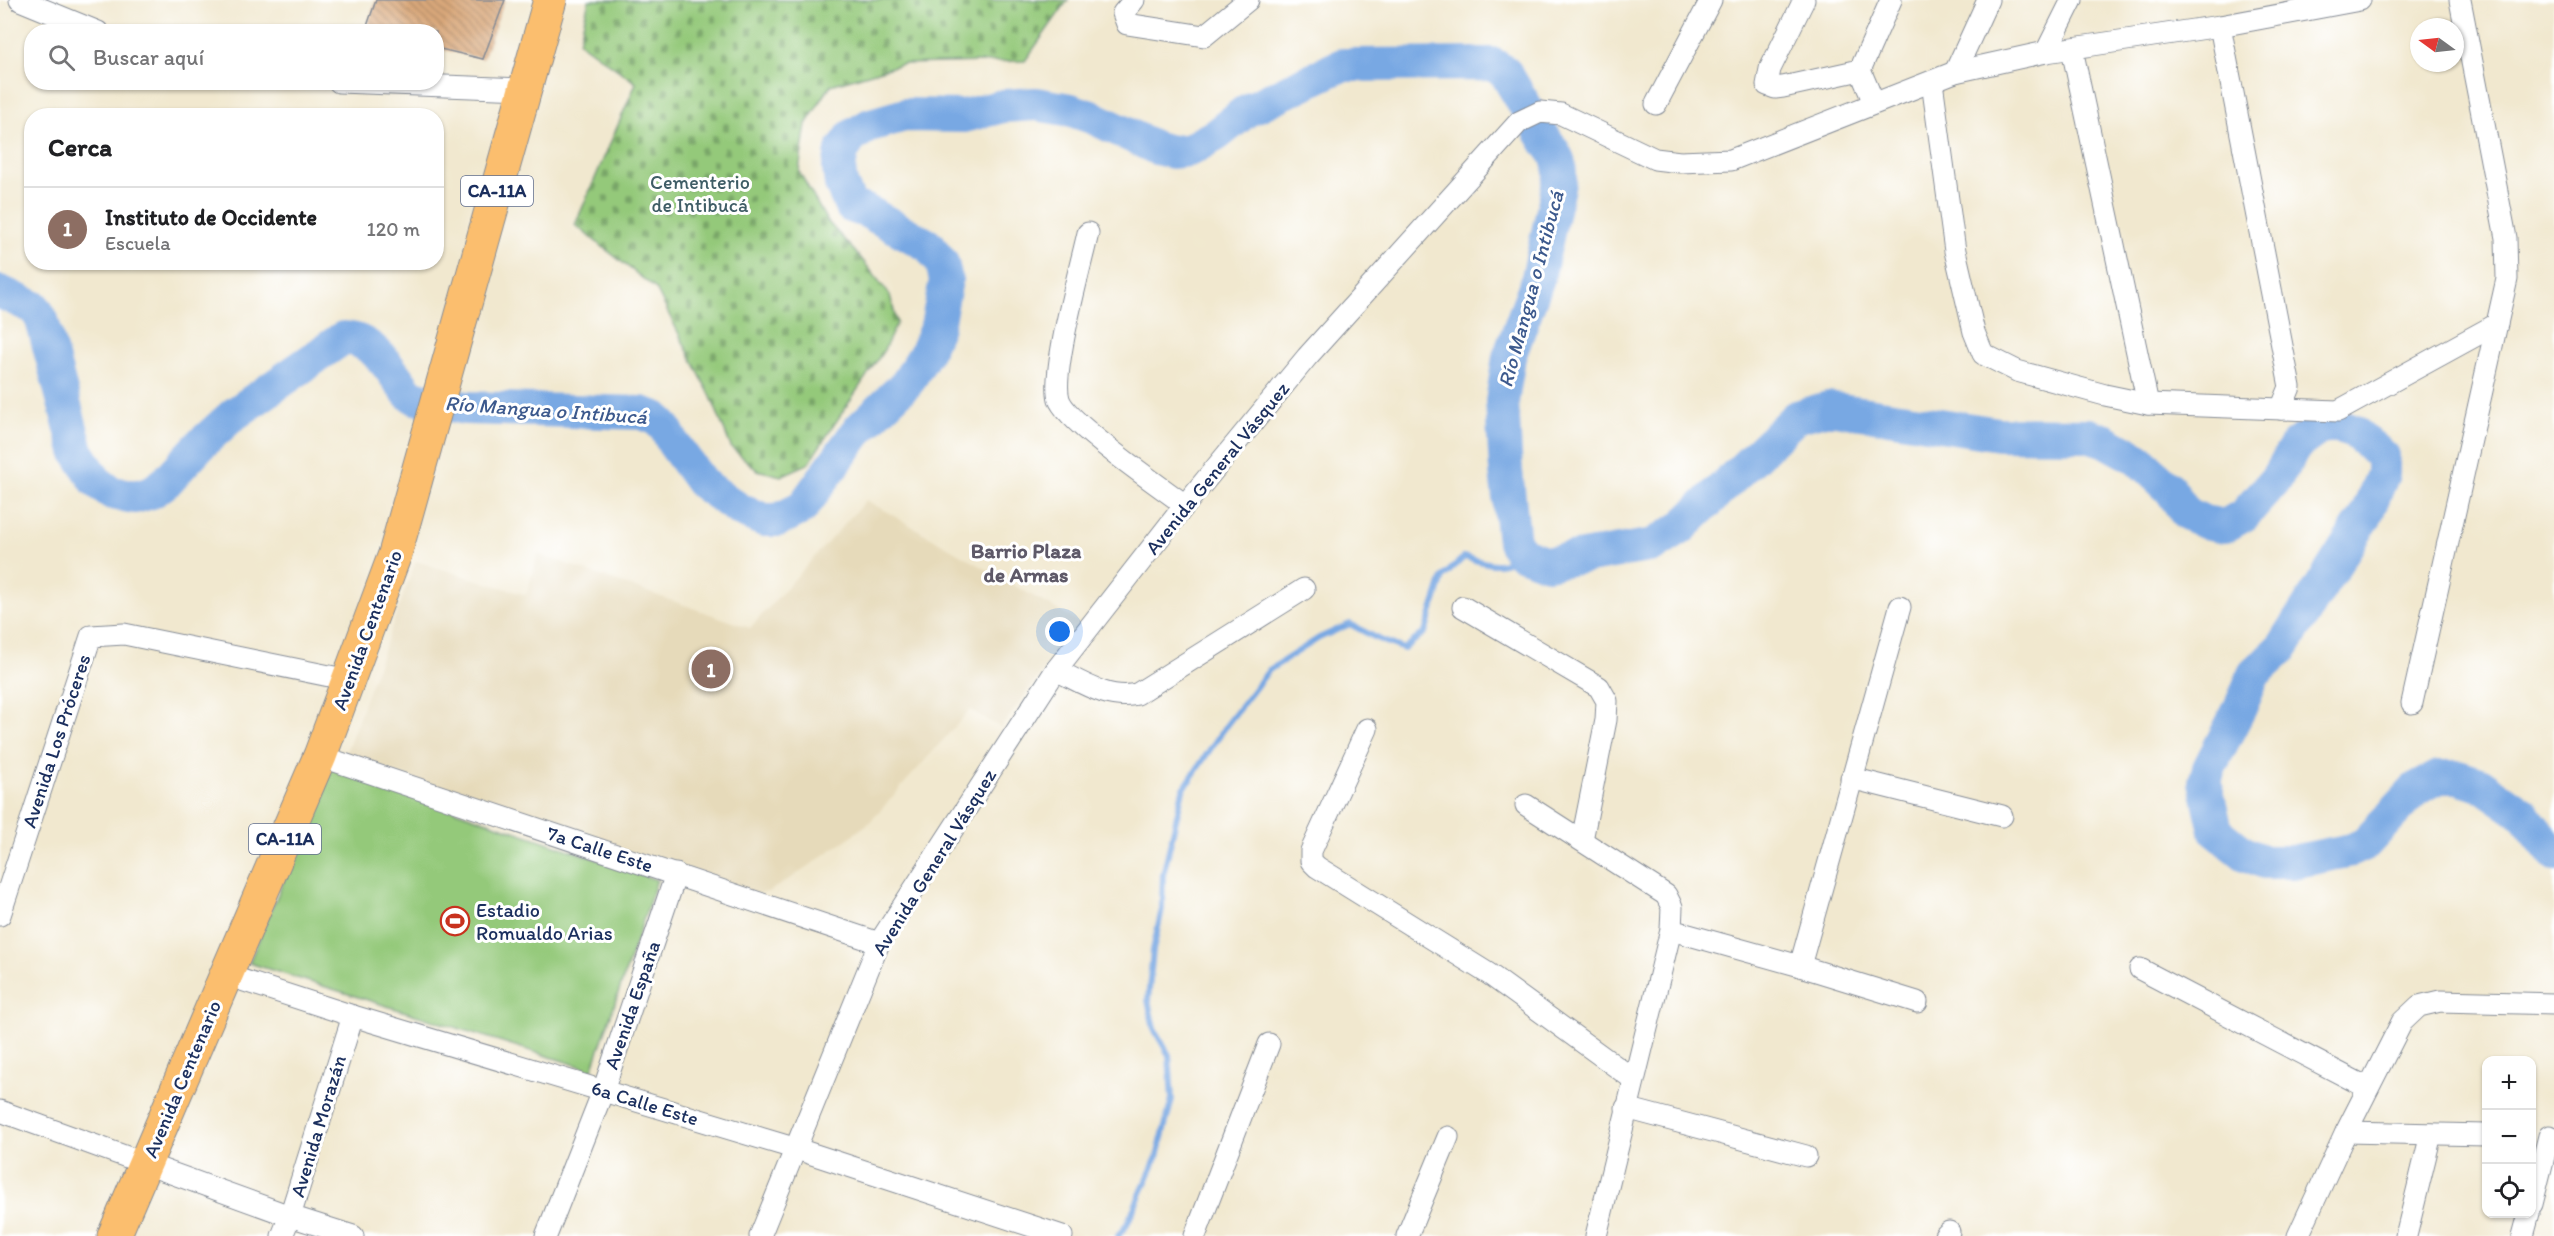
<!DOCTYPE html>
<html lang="es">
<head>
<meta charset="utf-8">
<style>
  :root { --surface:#fff; --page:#f6f6f6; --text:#202124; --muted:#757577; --line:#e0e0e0; --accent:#2563eb }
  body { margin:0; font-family:Itim,sans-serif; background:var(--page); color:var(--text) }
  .controls { position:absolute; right:18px; bottom:18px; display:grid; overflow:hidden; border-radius:12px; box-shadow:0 2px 4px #0004 }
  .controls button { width:54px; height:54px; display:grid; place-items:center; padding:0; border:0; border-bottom:2px solid var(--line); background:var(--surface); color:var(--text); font:30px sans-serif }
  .compass { position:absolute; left:2410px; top:18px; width:54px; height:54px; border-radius:50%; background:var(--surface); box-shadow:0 2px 4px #0004; rotate:285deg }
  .you { position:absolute; left:1060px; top:632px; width:21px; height:21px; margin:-15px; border:4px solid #fff; border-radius:50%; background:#1a73e8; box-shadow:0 0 0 9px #1a73e833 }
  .badge { display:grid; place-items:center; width:39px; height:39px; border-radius:50%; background:var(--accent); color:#fff; font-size:20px; font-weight:700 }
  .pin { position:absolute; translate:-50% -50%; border:3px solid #fff; box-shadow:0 2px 6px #0006 }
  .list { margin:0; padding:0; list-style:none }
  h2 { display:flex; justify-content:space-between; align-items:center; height:78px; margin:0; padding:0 24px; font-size:26px }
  h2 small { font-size:20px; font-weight:400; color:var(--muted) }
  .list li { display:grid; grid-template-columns:39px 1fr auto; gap:18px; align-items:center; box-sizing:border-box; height:84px; padding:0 24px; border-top:2px solid var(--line) }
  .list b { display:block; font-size:22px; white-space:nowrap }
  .list p { margin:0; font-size:20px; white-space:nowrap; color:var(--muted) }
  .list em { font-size:20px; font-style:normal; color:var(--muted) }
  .icon { flex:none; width:33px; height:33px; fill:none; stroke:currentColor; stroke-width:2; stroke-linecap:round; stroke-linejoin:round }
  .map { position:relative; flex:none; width:2554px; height:1236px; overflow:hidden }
  .search { position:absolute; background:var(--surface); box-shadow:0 2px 4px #0004; left:24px; top:24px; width:420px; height:66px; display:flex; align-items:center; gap:15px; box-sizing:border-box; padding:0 21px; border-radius:24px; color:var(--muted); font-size:22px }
  .panel { position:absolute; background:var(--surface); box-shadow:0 2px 4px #0004; left:24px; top:108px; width:420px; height:162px; border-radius:24px }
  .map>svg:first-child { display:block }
  .built { fill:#e6daba }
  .cemetery { fill:url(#cemetery-stones); stroke:#587c6c; stroke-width:1.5 }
  .pitch { fill:#94c97a; stroke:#587c6c; stroke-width:1.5 }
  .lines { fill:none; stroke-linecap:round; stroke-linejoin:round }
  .stream { stroke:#78a8e3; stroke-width:6 }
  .river { stroke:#78a8e3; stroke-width:34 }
  .building { fill:url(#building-back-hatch) }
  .minor-casing { stroke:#868c96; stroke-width:23 }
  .primary-casing { stroke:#868c96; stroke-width:35 }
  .minor { stroke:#fff; stroke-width:21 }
  .primary { stroke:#fbbe6e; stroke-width:33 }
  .labels { text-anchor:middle; stroke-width:6; stroke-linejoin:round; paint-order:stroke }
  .shield { fill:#fff; stroke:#5f6d8e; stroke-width:1.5 }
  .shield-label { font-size:18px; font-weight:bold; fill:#1b2f5e }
  .park-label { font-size:20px; fill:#3f5d66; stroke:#fff }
  .street-label { font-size:20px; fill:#1b2f5e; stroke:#fff }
  .poi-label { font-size:20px; fill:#1b2f5e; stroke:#fff; text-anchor:start }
  .water-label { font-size:21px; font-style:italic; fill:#3c598d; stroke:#fff }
  .neighbourhood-label { font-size:21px; font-weight:bold; fill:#5e5968; stroke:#fff }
</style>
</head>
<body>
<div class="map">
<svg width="2554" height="1236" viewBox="0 0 2554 1236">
  <defs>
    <pattern id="cemetery-stones" width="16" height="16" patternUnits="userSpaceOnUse" patternTransform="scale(1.5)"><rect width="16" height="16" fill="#94c97a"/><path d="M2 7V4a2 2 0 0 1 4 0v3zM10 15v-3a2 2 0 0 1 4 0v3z" fill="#78a467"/></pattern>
    <pattern id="building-back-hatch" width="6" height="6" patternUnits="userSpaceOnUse" patternTransform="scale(1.5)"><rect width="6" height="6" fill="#d9a87a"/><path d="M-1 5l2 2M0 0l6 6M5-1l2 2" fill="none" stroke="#af8967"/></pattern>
  </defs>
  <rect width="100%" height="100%" fill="#fff"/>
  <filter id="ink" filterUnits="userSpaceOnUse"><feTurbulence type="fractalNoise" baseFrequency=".0167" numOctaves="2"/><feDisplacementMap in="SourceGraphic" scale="12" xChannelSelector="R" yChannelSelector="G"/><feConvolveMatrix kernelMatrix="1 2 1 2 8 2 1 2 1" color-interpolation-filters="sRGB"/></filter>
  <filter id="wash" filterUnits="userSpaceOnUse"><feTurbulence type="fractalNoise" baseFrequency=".008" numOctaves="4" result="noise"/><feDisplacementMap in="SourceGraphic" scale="24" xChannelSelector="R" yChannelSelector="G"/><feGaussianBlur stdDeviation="1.35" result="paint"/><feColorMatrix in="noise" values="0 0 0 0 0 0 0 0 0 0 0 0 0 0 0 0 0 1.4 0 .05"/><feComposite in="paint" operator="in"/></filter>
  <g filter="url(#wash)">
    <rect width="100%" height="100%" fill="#f1e8cf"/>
    <path class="built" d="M866,500L1080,623L1001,728L970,710L869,823L802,871L768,892L754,894L345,755L416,561L526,595L538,554L750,628Z"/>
    <path class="cemetery" d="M589,0H1068L1025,61L902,64L831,85L806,124L799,171L827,221L860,257L890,295L897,323L884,350L808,464L781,476L757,470L731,447L711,397L656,289L575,225L636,83L579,42Z"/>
    <path class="pitch" d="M331,768L657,880L592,1070L249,963Z"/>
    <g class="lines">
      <path class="stream" d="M1118,1236L1127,1224L1157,1157L1172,1099L1169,1055L1154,1029L1148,1000L1153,950L1162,909L1163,875L1183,790L1225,727L1269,670L1319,638L1350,624L1378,639L1404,649L1425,632L1443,577L1464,557C1487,563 1502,571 1521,553"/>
      <path class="river" d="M0,292L35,308L42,320L77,451L96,481L112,493L135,497L152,492L166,482L200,445L233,415L343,338C375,339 390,370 408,393L416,398L466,408L641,413L656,418L666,429L673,443L702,483L740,510L764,520H778L802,508L859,429L907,383L925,354L937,326L946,280L942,263L929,246L866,211L851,206L841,184L839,168L842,151L852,136L870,125L905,115L964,116L1003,106L1036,104L1071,110L1094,118L1156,148L1173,152L1189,150L1216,135L1246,111L1342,65L1492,64L1505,72L1548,144C1558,155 1560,164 1560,178L1538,278L1509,357L1502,402L1506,471L1514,542L1521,553L1547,563L1654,545L1681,528L1796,417L1828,408L1999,434L2088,435L2106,441L2138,459L2170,489L2186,513L2204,522L2225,526L2244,515L2276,479L2296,445L2322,426H2339L2353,431L2383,456V474L2365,517L2282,648L2254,674L2240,708L2209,768L2205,782L2216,831L2245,854L2265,862H2292L2352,850L2365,844L2415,790L2439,777H2458L2480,784L2523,814L2554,854"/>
    </g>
    <g id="blocks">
      <path class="building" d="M376,0H505L483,59L436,48V32H365Z"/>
    </g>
  </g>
  <g filter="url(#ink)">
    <use href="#blocks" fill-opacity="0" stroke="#868c96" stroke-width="1.5"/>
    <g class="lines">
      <g class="minor-casing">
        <g id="minor">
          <path d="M20,0L98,32"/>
          <path d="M1134,0L1123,13L1127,24L1204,36L1248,0"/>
          <path d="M1804,0L1770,69L1767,85L1775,88L1783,87L1860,70"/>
          <path d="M2220,26L2290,387L2281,409"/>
          <path d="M2072,49L2148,404"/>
          <path d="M2046,52L2072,0"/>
          <path d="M1955,72L1988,0"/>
          <path d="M339,82L526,89"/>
          <path d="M1932,82L1955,251L1974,332L1983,354L2017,371L2105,395L2148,404L2338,411L2497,324"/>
          <path d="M1874,103L1860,70L1891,0"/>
          <path d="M1656,104L1711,0"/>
          <path d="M1088,233C1081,265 1051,372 1059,399C1066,422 1161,487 1185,505"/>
          <path d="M1463,607L1599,687L1607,701L1606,720L1582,840"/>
          <path d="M1056,670C1081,682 1109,701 1137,694L1304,589"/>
          <path d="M2412,703L2507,279L2506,238L2460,0"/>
          <path d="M1367,729L1311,851V861L1317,867L1489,974L1633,1079"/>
          <path d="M320,756L879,943"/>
          <path d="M1851,778L2002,816"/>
          <path d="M1526,805L1666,895L1672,907L1671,930L1596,1236"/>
          <path d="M0,915L91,636L124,634L349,680"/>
          <path d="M1671,930L1800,966L1900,607"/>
          <path d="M1800,966L1917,1002"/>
          <path d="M2140,969L2368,1088"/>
          <path d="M226,975L353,1016L797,1149L1062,1236"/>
          <path d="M1626,1108L1806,1156"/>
          <path d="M0,1111L290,1216L353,1236"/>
          <path d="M2346,1132L2486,1135"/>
          <path d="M2532,1204L2549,1136"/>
          <path d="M282,1236L290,1216L353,1016"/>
          <path d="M546,1236L603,1091L676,874"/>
          <path d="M760,1236L879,943L1056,670L1185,505L1307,357L1519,122L1540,112L1561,114L1655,159L1680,162L1731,160L1955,72L2046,52L2220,26L2360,0"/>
          <path d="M1195,1236L1269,1044"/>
          <path d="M1407,1236L1448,1137"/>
          <path d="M1945,1236L1949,1232"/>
          <path d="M2298,1236L2346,1132L2402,1022L2419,1006L2440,1001L2554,1004"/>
          <path d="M2406,1236L2431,1134"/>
          <path d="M2523,1236L2529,1214"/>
        </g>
      </g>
      <g class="primary-casing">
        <path id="primary" d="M114,1236L320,756L395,554L550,0"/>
      </g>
      <use href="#minor" class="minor"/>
      <use href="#primary" class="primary"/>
    </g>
  </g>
  <defs>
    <g id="stadium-ring" transform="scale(1.5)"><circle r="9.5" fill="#fff" stroke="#c8321e" stroke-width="1.5"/><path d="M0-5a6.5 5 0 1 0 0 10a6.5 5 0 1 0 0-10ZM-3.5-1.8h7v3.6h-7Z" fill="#c8321e"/></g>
  </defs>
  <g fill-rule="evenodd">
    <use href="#stadium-ring" x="455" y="921"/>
  </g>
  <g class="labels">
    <g class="shield">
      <rect x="461" y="176" width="72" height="30" rx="4.5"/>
      <rect x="249" y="824" width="72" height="30" rx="4.5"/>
    </g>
    <g class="shield-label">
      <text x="497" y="197">CA-11A</text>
      <text x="285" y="845">CA-11A</text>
    </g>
    <g class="park-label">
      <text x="700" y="189">Cementerio<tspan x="700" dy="23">de Intibucá</tspan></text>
    </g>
    <g class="street-label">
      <text transform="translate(1217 468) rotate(-51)" y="7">Avenida General Vásquez</text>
      <text transform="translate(367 630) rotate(-70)" y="7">Avenida Centenario</text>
      <text transform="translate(56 741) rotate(-72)" y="7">Avenida Los Próceres</text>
      <text transform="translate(600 849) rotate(18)" y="7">7a Calle Este</text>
      <text transform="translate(934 862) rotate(-58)" y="7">Avenida General Vásquez</text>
      <text transform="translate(632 1005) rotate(-71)" y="7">Avenida España</text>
      <text transform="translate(182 1079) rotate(-67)" y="7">Avenida Centenario</text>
      <text transform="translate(645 1103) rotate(17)" y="7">6a Calle Este</text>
      <text transform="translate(318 1126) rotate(-73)" y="7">Avenida Morazán</text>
    </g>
    <g class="poi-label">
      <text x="476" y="917">Estadio<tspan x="476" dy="23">Romualdo Arias</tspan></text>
    </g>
    <g class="water-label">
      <text transform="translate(1531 289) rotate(-75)" y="7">Río Mangua o Intibucá</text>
      <text transform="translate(546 410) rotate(4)" y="7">Río Mangua o Intibucá</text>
    </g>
    <g class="neighbourhood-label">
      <text x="1026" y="558">Barrio Plaza<tspan x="1026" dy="24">de Armas</tspan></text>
    </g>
  </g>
</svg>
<div class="controls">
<button>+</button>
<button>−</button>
<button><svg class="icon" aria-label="locate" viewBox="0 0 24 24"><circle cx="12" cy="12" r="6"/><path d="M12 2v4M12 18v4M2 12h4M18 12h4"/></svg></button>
</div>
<svg class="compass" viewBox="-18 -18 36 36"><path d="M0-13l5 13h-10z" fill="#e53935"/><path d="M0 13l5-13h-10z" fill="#757577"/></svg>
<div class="you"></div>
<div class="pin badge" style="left:711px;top:669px;background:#8d6e63">1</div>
<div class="search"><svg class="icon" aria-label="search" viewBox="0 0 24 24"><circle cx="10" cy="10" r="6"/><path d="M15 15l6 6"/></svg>Buscar aquí</div>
<section class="panel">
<h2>Cerca<small></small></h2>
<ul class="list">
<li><span class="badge" style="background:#8d6e63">1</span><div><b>Instituto de Occidente</b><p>Escuela</p></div><em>120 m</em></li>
</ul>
</section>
</div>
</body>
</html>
